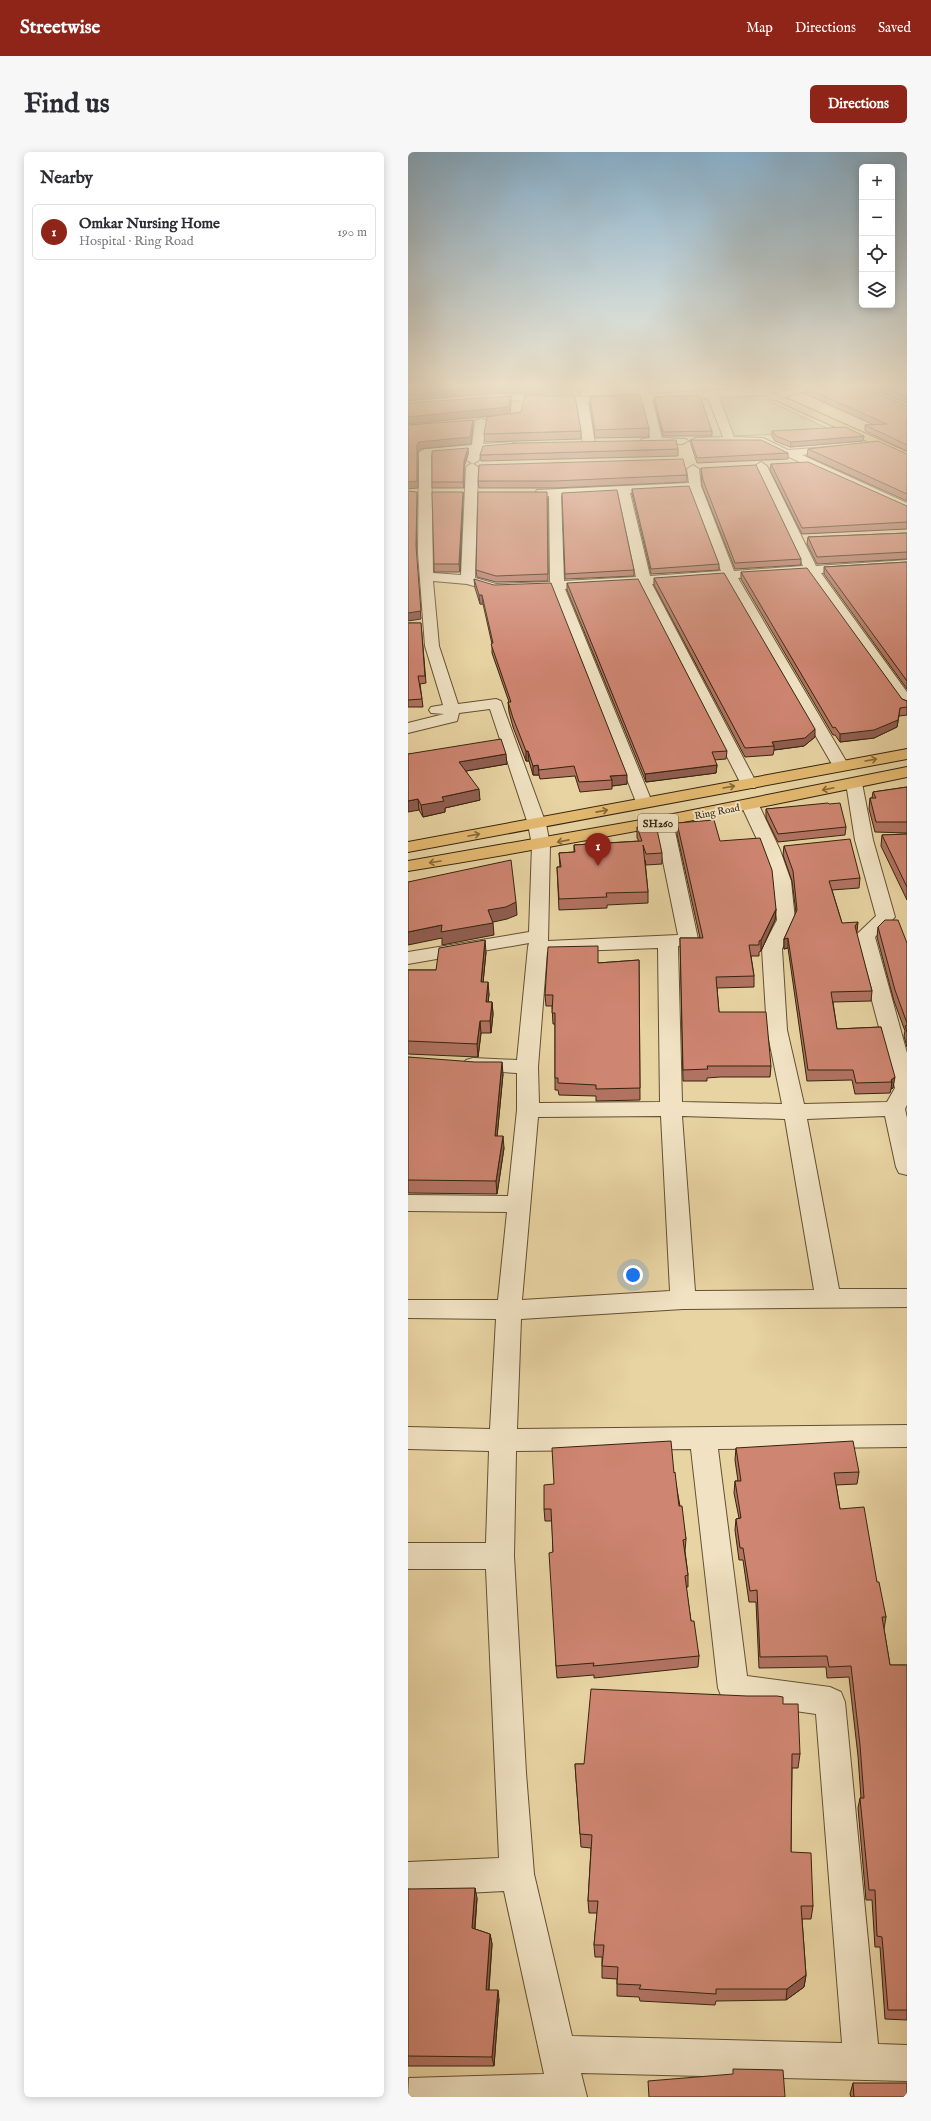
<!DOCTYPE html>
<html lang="en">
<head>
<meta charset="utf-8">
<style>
  :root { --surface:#fff; --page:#f7f7f7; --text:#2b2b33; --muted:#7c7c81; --line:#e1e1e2; --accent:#8f2418 }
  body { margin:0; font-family:"IM FELL English",serif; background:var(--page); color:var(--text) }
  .controls { position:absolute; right:12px; top:12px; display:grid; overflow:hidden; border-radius:6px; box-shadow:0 2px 10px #0003 }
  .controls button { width:36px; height:36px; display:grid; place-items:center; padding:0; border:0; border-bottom:1px solid var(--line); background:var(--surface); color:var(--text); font:20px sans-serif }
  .you { position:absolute; left:225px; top:1123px; width:14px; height:14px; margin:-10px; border:3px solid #fff; border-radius:50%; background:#1a73e8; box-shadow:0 0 0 6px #1a73e833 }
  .badge { display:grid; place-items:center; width:26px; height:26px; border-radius:50%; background:var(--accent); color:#fff; font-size:13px; font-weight:700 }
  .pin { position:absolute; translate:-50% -33px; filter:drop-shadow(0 1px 2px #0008) }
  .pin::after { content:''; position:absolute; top:21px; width:14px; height:12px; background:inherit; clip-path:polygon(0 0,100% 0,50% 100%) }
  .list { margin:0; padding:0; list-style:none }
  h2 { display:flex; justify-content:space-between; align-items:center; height:52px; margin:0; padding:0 16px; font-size:17px }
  h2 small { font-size:13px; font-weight:400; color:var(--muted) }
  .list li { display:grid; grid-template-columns:26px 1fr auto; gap:12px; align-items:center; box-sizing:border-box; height:56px; margin:0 8px 8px; padding:0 8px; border:1px solid var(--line); border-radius:6px }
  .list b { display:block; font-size:15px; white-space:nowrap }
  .list p { margin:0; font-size:13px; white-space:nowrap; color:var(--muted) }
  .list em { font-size:13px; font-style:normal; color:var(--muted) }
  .icon { flex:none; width:22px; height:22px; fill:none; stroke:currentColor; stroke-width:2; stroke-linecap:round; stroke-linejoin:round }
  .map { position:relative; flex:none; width:499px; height:1945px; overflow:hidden; border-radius:6px }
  header { display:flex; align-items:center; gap:24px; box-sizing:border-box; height:56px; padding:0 20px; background:var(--accent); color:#fff }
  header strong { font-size:19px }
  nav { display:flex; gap:22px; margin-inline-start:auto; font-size:14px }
  .intro { display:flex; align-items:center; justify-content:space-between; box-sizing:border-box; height:96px; padding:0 24px }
  h1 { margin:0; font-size:28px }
  .button { padding:10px 18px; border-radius:6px; background:var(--accent); color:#fff; font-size:14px; font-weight:700 }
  main { display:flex; gap:24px; padding:0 24px }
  aside { flex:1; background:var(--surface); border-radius:6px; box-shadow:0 2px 10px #0003 }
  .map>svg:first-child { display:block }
  .green { fill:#bdba80; stroke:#796f46 }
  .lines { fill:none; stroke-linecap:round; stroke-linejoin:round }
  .minor-casing { stroke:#625032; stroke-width:2 }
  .major-casing { stroke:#35240d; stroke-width:2 }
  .highway-casing { stroke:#35240d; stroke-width:2 }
  .minor { fill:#f0e2c3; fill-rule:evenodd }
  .major { fill:#e4ba71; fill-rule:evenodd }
  .highway { fill:#e4ba71; fill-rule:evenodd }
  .wall { fill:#b17261; stroke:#35240d }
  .shaded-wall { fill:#905d4f; stroke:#35240d }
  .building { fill:#ce8571; stroke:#35240d }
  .oneway { stroke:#84683a }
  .labels { text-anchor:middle; stroke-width:4; stroke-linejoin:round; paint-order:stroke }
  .far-street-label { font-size:10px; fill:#35240d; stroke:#f0e2c3 }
  .shield { fill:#f0e2c3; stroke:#6d5d44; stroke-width:1 }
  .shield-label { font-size:11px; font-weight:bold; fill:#35240d }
</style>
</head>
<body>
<header>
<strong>Streetwise</strong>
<nav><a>Map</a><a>Directions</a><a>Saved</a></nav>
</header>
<div class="intro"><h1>Find us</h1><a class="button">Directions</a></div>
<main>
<aside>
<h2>Nearby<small></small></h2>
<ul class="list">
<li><span class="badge">1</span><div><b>Omkar Nursing Home</b><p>Hospital · Ring Road</p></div><em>190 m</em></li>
</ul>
</aside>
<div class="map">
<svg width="499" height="1945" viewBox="0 0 499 1945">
  <rect width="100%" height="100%" fill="#e8d3a2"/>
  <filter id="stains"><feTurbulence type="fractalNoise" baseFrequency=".005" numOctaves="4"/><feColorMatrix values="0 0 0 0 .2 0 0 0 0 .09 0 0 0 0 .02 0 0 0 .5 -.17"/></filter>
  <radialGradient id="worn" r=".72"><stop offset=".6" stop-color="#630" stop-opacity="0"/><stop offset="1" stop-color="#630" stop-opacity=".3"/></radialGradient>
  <path class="green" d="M344,241L427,280L326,284L310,244Z"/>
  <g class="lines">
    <g class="minor-casing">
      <g id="minor">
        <path d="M230,235H240L242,242L367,235V239L352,243L311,245L326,285L355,286L380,298L433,294L435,296L429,299L394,303L499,351V360L353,292L284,291L282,289L288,286L315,285L300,246L244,248L254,286L278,287L280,289L274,292L234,291L232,289L234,287L242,286L233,249L180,251L187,291L181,294L175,291L169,251L95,248L73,250L68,247L73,244L95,242L174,245L232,242Z"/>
        <path d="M392,235H412L365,248L360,245L361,243Z"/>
        <path d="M73,266L79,269L75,292L104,290L110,293L104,296L73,299L71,308L65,312L59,308L61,300L23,303L25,421L53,423L58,315L64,311L70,315L67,426L88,432L142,430L141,344H129L127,341L129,338L281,331L279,317L285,313L291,317L293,334L326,419L395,414L347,314L353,310L359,314L408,414L499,408V416L413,421L499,540V556L494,554L399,422L330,426L441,614L439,617H427L425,614L317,427L244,432L349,632L347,636H335L333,632L231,433L157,437L244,650L242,654L236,655L230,654L228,650L144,438L87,440L59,432L25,429L31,494L50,552L88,547L93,549L138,672L142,693L140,789L270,783L247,670L250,666L256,665L262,666L265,670L290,787L287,791L270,794L274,950L374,952L359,878L354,797L369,768L365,729L354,698L333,653L336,649L342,648L348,649L351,653L372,698L383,729L387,768L374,797L379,878L396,952L479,950L487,936L447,784L468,764L447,688L438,631L440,627H452L454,631L465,688L487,765L467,785L499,901V953L497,957L499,966V1023L491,1021L488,1015L477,964L399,967L431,1137H499V1155L275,1157L113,1167L109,1277L499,1273V1295L310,1297L339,1524L422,1535L433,1540L437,1550L470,1892L499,1893V1929L173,1921L179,1945H0L1,1926L136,1922L96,1739L0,1744V1710L91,1706L78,1417H0V1391H78L81,1299L0,1297V1275L82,1277L88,1167L0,1166V1148H90L99,1060L0,1059V1043L100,1044L109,958V921L58,918L54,913L58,908L65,906L109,908L120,795L121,791L0,812V800L121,780L124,693L120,672L82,557L51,561L49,569L0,581V571L36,562L23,561L21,558L23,555L35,553L17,494L10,401L11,300L17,297L64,293L67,269ZM282,338L313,419L242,424L222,341ZM210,341L228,425L156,429L153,344ZM250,796L252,950L131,951L130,915L139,800ZM253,964L262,1139L114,1148L130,965ZM274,964L377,967L406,1138L287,1139ZM283,1297L310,1536L314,1546L325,1550L408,1562L434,1891L164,1884L126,1722L118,1621L106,1404L108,1299Z"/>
      </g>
    </g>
    <g class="major-casing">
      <path id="major" d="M338,235H353L499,300V307Z"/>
    </g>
    <g class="highway-casing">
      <g id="highway">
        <path d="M499,597V607L0,700V690Z"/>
        <path d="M499,615V625C333,660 167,692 0,719V709L250,665Z"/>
      </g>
    </g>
    <use href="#minor" class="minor"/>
    <use href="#major" class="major"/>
    <use href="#highway" class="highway"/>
  </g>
  <g class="wall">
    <path d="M0,235H176L173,243L95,240Z"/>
    <path d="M395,235L499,254V299L457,279V273H466L395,241Z"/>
    <path d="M460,235H499V251Z"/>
    <path d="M182,245L241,276V285L187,286L182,252Z"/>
    <path d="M246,245L304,279V284H255L246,249Z"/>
    <path d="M173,279V287L77,290L76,282Z"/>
    <path d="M364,279L456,284L455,289L382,295L367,289L364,284Z"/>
    <path d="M283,288L380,301V307L289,311L283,293Z"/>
    <path d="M60,296V302L56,315V336H24V330Z"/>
    <path d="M270,297V304L73,309L72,303Z"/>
    <path d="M400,297L499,302V349L399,304Z"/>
    <path d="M363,312L499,354V377L394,382L362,318Z"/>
    <path d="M293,316L393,407V413L327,417L294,334L293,321Z"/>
    <path d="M279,323V330L147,336H71L70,329Z"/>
    <path d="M224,337L311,412V418L243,422L224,342Z"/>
    <path d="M55,340V346L52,420H26V412Z"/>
    <path d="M154,341L226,418V424L157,427Z"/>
    <path d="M140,346V429L88,430L69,425L68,418Z"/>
    <path d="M499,381V407L409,412L399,392L400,385Z"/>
    <path d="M499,410V537L416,422V415Z"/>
    <path d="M333,420L494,547L499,549V563L491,564L489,575L466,586L432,590L427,583H425L333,427Z"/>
    <path d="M246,426L407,585L396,594L366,598L365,603L337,605L246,433Z"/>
    <path d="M66,427L219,632L204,634V637L172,640L167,624L132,627L131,623H125L121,609H118L105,575L101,560L100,550H101L84,501V492L75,452H72L67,436Z"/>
    <path d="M159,431L319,599L318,607L306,608L309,613L308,621L238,630L159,438Z"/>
    <path d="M0,471H13L18,531L12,532L15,555H0Z"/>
    <path d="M0,602L99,612L58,619L72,648L37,656V660L15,665L11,658Z"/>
    <path d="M499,635V681L467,680L461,657L462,646H464L465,640Z"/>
    <path d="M421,652L438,675L437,683L370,690L358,666V657Z"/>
    <path d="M269,671L312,689L368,757L367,768L353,799L351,800V804H343L346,824V835L309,836L311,860L363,914L362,925H312L299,926V929H275L272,786H292L269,682Z"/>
    <path d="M229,675L254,701V712L238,713L237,708L240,740V751L199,753V756L151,758L149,715H152L151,701L166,700V693L231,689L229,686Z"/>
    <path d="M499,682V748L473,694L474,683Z"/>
    <path d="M376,694L452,726L451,736L424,738L434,771L449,780L448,781L464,839L463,849L425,850L429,877L473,875L485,936L483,937L482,941L447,942L444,928L399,929L380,796L376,797V787L388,761L384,729L375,703Z"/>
    <path d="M470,775L499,791V895L496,884L497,879L486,849L469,785Z"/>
    <path d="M78,800L75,830L81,842L80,850H84L85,862L83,881H73L70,905L0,902V818H28Z"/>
    <path d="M231,808L232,948L188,949V944L151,943L150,938H147V872H145L144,854H138L137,843L190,811Z"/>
    <path d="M0,905L95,922L89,984L96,996L89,1042L0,1041Z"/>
    <path d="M328,1296L451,1320L449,1332L428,1333L432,1357L469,1430L478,1465L476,1477L482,1513H499V1868L477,1867L472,1795H467L464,1748H458L450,1656L452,1646H453L450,1604L441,1525L419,1526L418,1515L351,1516L348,1450H341L335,1408H331L327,1378L328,1367L331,1366L326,1341L327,1329H330L327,1308Z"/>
    <path d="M266,1321L278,1387L277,1399L280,1423V1435H278L283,1469L291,1504L290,1515L186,1526V1523L149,1526L148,1514L145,1400L144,1369H137L136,1357Z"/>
    <path d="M375,1552L392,1602L390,1616H384L383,1700L405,1754L403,1767H394L398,1823L396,1835L378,1848L308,1849L307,1853L232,1849L231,1845L209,1844V1827L194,1826V1805H187L186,1793L189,1761H181L180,1749L183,1696L173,1695L167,1612H176Z"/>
    <path d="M0,1737L69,1746L67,1777L82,1782L84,1792L81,1838L91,1847L86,1914H0Z"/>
    <path d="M445,1931L499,1945H443L442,1942Z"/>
  </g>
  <g class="shaded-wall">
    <path d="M83,235H95V240L0,249V243Z"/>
    <path d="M174,235H176L173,243V237Z"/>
    <path d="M103,244V251L102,262L0,272V265Z"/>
    <path d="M65,268V275L63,292L12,297L10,300V336L0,337V330L9,293L11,290Z"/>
    <path d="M456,284L455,289L382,295L383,290Z"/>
    <path d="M60,296V302L56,315V336L55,330L56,309Z"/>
    <path d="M9,340V346L8,401L13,467L0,469V461L8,394Z"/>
    <path d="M55,340V346L52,420L51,412Z"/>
    <path d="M71,443H74L75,452H72Z"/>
    <path d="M492,556L489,575L466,586L432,590V582Z"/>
    <path d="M407,577V585L396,594L366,598V594L364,590Z"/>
    <path d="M118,599H120L121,609H118Z"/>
    <path d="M98,602L99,612L52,620L51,610Z"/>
    <path d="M130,613L131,623H125V614Z"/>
    <path d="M309,613L308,621L238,630L237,622Z"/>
    <path d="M219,623V632L204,634V628L202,624Z"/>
    <path d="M71,637L72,648L37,656V660L15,665L13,653L34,645Z"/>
    <path d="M10,647L11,658L0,660V649Z"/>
    <path d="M108,750L109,763L99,767L81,771L80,758Z"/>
    <path d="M368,757L367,768L353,799V788Z"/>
    <path d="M450,770L449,780L446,784L447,774Z"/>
    <path d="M85,771L86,783L34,793V786L0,793V780L34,773Z"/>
    <path d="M380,786V796L376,797V787Z"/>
    <path d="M77,788L78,800L74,842L73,830Z"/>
    <path d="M80,830L81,842L79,862L78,850Z"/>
    <path d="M84,850L85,862L83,881L82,869Z"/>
    <path d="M72,869L73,881L70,905L69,892Z"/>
    <path d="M94,910L95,922L88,996L87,984Z"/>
    <path d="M487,925L485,936L483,937L484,930L483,928Z"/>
    <path d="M95,984L96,996L89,1042L88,1029Z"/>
    <path d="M67,1736L69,1746L66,1786L64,1776Z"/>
    <path d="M82,1782L84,1792L80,1847L78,1838Z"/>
    <path d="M398,1823L396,1835L378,1848L379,1837Z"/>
    <path d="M90,1838L91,1847L86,1914L84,1905Z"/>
  </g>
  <g class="building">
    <path d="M0,235H83L0,243Z"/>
    <path d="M121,235H174L173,237Z"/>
    <path d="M395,235H454L499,254V293L457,273L479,272Z"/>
    <path d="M475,235H499V245Z"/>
    <path d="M117,243L167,245L173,279L76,282L79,265L113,260Z"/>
    <path d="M232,243L241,276L187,278L182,245Z"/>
    <path d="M290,243L293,247L304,279L255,280L246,245Z"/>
    <path d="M103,244L101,255L0,265V251Z"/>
    <path d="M65,268L62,285L11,290L9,293V329L0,330V273Z"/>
    <path d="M437,275L456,284L383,290L368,284L364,279Z"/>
    <path d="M268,288L270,297L72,303L75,294L110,291Z"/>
    <path d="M283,288H353L380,301L289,306Z"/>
    <path d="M470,289L499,302V342L400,297Z"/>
    <path d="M60,296L56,309L55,330H24V299Z"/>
    <path d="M275,307L279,323L147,329H70L71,313Z"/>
    <path d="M400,310L499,354V370L394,376L363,312Z"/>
    <path d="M348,313L393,407L327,411L295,328L293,316Z"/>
    <path d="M281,334L311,412L243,417L224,337Z"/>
    <path d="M209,338L226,418L157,422L154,341Z"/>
    <path d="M0,339L9,340L8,394L13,459L0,461Z"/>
    <path d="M24,340H55L51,412H26Z"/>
    <path d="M70,340H139L140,422L88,424L68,418Z"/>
    <path d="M499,381V400L409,405L400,385Z"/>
    <path d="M499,410V529L416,415Z"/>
    <path d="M399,416L494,547L499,549V555L492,556L490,568L466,578L432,582L427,575L425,576L333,420Z"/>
    <path d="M316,421L407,577L397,586L364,590L366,594L337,596L246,426Z"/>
    <path d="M66,427L86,433L143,431L219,623L202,624L204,628L171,630L166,614L131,618L130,613L125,614L120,599H118L105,566L100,550H103L83,492L85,491L74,443H71Z"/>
    <path d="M230,427L319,599L304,600L309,613L237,622L159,431Z"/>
    <path d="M0,471H13L17,524H10L14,547L0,548Z"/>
    <path d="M93,587L98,602L51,610L71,637L34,645L36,649L13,653L10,647L0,649V602Z"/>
    <path d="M499,635V670H468L462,646H468L465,640Z"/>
    <path d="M420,651L421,652L432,651L438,675L370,682L358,657Z"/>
    <path d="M306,668L312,689L352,686L364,718L368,757L353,788L351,789V793H341L346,824L308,825L311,860H358L363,914H299L300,917L275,918L272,786H295L269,671Z"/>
    <path d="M248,673L254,701L238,702L235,693L240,740L198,741L199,745L151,747L149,715H153L151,701L167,700L166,693L234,689L229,675Z"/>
    <path d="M499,682V735L474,683Z"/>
    <path d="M442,687L452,726L421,729L434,771L450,770L447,774L464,839L423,840L429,877L473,875L487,925L483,928L484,930L448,931L445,918H400L380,786L376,787L389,758L385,719L376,694Z"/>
    <path d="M103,708L108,750L98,755L80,758L85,771L33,780L34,773L0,780V730Z"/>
    <path d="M477,768H490L499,791V871L487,838L470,775Z"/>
    <path d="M77,788L73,830H80L78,850H84L82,869H72L69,892L0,889V818H28L31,796Z"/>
    <path d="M190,794V811L231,808L232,936L188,937V933L150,931V926H147V861H144L145,843H137L140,795Z"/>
    <path d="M499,873V880L497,874Z"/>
    <path d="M0,905L67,910H94L87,984H95L88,1029L0,1028Z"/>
    <path d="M263,1289L266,1321L267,1320L271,1354H274L278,1387L275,1388L280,1423L277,1424L283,1469H286L291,1504L185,1514L186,1511L148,1514L141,1401L145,1400L143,1357H136V1333L146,1332L144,1296Z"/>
    <path d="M445,1289L451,1320L426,1321L432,1357L456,1355L469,1430H471L478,1465H474L482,1513H499V1858H480L474,1785L469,1784L467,1738H461L452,1646H456L452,1593L443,1514L421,1515L419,1504L352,1505L349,1438L342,1439L335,1396H332L328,1367L333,1366L327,1329H333L328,1296Z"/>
    <path d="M183,1537L339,1544H369L375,1545V1552H390L392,1602H384L383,1700L403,1701L405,1754H393L398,1823L379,1837H308V1842L231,1837L233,1833L209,1832L210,1815L194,1814L196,1793H186L190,1749H180L184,1683L172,1682L167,1612H176Z"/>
    <path d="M67,1736L64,1776L82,1782L78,1838H90L84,1905L0,1904V1737Z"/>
    <path d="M325,1917L375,1918L377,1945H241L240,1929L325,1922Z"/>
    <path d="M445,1931H499V1945H446Z"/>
  </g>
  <defs><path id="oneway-shaft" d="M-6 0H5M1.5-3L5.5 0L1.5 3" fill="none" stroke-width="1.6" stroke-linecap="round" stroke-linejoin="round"/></defs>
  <g class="oneway">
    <use href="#oneway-shaft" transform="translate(463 608) rotate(-10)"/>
    <use href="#oneway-shaft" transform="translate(321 635) rotate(-10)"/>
    <use href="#oneway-shaft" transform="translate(420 637) rotate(168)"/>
    <use href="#oneway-shaft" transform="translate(194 659) rotate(-11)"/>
    <use href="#oneway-shaft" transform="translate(66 683) rotate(-10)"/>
    <use href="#oneway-shaft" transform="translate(155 689) rotate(169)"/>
    <use href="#oneway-shaft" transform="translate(27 710) rotate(171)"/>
  </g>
  <linearGradient id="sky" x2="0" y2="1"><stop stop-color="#89b4d2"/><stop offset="0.46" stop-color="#f5ebd5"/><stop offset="1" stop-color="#f5ebd5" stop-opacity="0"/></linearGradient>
  <rect width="499" height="508" fill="url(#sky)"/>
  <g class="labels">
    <g class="far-street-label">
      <text transform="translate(309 659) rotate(-11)" y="4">Ring Road</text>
    </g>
    <rect class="shield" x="230" y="662" width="40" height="18" rx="3"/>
    <g class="shield-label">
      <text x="250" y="675">SH260</text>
    </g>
  </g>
  <rect width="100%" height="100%" filter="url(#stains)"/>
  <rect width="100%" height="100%" fill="url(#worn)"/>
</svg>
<div class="controls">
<button>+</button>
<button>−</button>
<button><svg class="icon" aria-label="locate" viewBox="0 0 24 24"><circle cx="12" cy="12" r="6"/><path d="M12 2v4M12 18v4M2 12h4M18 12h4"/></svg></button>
<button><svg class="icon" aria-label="layers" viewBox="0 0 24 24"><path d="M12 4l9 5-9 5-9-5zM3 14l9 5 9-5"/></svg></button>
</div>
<div class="you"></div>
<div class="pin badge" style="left:190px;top:714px">1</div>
</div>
</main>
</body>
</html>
